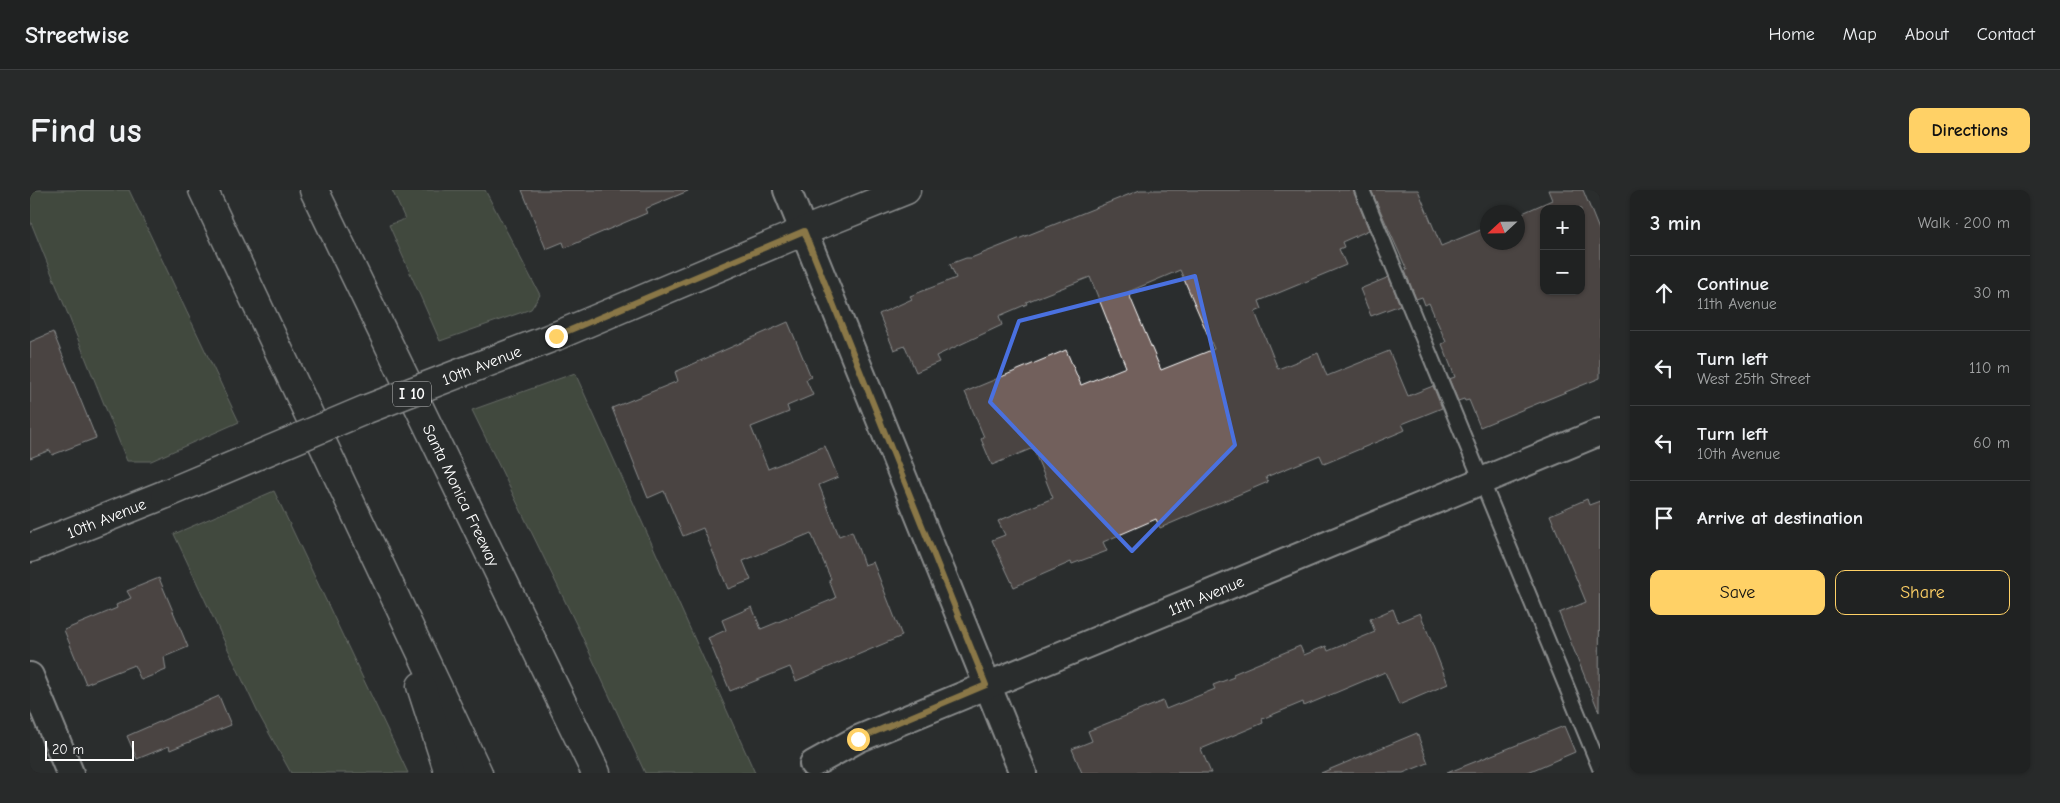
<!DOCTYPE html>
<html lang="en">
<head>
<meta charset="utf-8">
<style>
  :root { --surface:#202222; --page:#282a2a; --text:#f1f3f6; --muted:#a2a4a5; --line:#3d3f40; --accent:#ffd166 }
  body { margin:0; font-family:"Comic Neue",sans-serif; background:var(--page); color:var(--text) }
  .controls { position:absolute; right:15px; top:15px; display:grid; overflow:hidden; border-radius:10px; box-shadow:0 1px 4px #0004 }
  .controls button { width:45px; height:45px; display:grid; place-items:center; padding:0; border:0; border-bottom:1px solid var(--line); background:var(--surface); color:var(--text); font:25px sans-serif }
  .compass { position:absolute; left:1450px; top:15px; width:45px; height:45px; border-radius:50%; background:var(--surface); box-shadow:0 1px 4px #0004; rotate:248deg }
  .scale { position:absolute; left:15px; bottom:12px; width:89px; box-sizing:border-box; padding-left:5px; border:2px solid #fff; border-top:0; font-size:14px; line-height:18px; white-space:nowrap; color:#fff; -webkit-text-stroke:4px #2a2d2e; paint-order:stroke }
  .stop { position:absolute; width:15px; height:15px; margin:-11px; border:4px solid #ffd166; border-radius:50%; background:#fff }
  .stop.end { background:#ffd166; border-color:#fff; box-shadow:0 1px 5px #0008 }
  .list { margin:0; padding:0; list-style:none }
  h2 { display:flex; justify-content:space-between; align-items:center; height:65px; margin:0; padding:0 20px; font-size:21px }
  h2 small { font-size:16px; font-weight:400; color:var(--muted) }
  .list li { display:grid; grid-template-columns:32px 1fr auto; gap:15px; align-items:center; box-sizing:border-box; height:75px; padding:0 20px; border-top:1px solid var(--line) }
  .list b { display:block; font-size:19px; white-space:nowrap }
  .list p { margin:0; font-size:16px; white-space:nowrap; color:var(--muted) }
  .list em { font-size:16px; font-style:normal; color:var(--muted) }
  .actions { display:flex; gap:10px; padding:15px 20px }
  .actions a { flex:1; padding:11px 0; border:1px solid var(--accent); border-radius:10px; text-align:center; font-size:18px; color:var(--accent) }
  .actions .main { background:var(--accent); color:#111 }
  .icon { flex:none; width:28px; height:28px; fill:none; stroke:currentColor; stroke-width:2; stroke-linecap:round; stroke-linejoin:round }
  .map { position:relative; flex:none; width:1570px; height:583px; overflow:hidden; border-radius:10px }
  header { display:flex; align-items:center; gap:30px; box-sizing:border-box; height:70px; padding:0 25px; background:var(--surface); border-bottom:1px solid var(--line) }
  header strong { font-size:24px }
  nav { display:flex; gap:28px; margin-inline-start:auto; font-size:18px }
  .intro { display:flex; align-items:center; justify-content:space-between; box-sizing:border-box; height:120px; padding:0 30px }
  h1 { margin:0; font-size:35px }
  .button { padding:12px 22px; border-radius:10px; background:var(--accent); color:#111; font-size:18px; font-weight:700 }
  main { display:flex; gap:30px; padding:0 30px }
  aside { flex:1; background:var(--surface); border-radius:10px; box-shadow:0 1px 4px #0004 }
  .map>svg:first-child { display:block }
  .green { fill:#5d6a52; stroke:#aeb4a8 }
  .building { fill:#72605b; stroke:#fff; fill-rule:evenodd }
  .lines { fill:none; stroke-linecap:round; stroke-linejoin:round }
  .lane-casing { stroke:#fff; stroke-width:18 }
  .street-casing { stroke:#fff; stroke-width:30 }
  .secondary-casing { stroke:#fff; stroke-width:31 }
  .highway-casing { stroke:#fff; stroke-width:31 }
  .lane { stroke:#2a2d2e; stroke-width:14 }
  .street { stroke:#2a2d2e; stroke-width:26 }
  .secondary { stroke:#2a2d2e; stroke-width:28 }
  .highway { stroke:#2a2d2e; stroke-width:28 }
  .secondary-bridge-casing { stroke:#fff; stroke-width:31; stroke-linecap:butt }
  .secondary-bridge { stroke:#2a2d2e; stroke-width:28 }
  .route { stroke:#ffd166; stroke-width:6 }
  .marked { fill:none; stroke:#4a71e0; stroke-width:4; stroke-linejoin:round }
  .labels { text-anchor:middle; stroke-width:5; stroke-linejoin:round; paint-order:stroke }
  .shield { fill:#2a2d2e; stroke:#bfc0c0; stroke-width:1 }
  .shield-label { font-size:15px; font-weight:bold; fill:#fff }
  .street-label { font-size:16px; fill:#fff; stroke:#2a2d2e }
</style>
</head>
<body>
<header>
<strong>Streetwise</strong>
<nav><a>Home</a><a>Map</a><a>About</a><a>Contact</a></nav>
</header>
<div class="intro"><h1>Find us</h1><a class="button">Directions</a></div>
<main>
<div class="map">
<svg width="1570" height="583" viewBox="0 0 1570 583">
  <rect width="100%" height="100%" fill="#2a2d2e"/>
  <filter id="ink" filterUnits="userSpaceOnUse"><feTurbulence type="fractalNoise" baseFrequency=".02" numOctaves="2"/><feDisplacementMap in="SourceGraphic" scale="10" xChannelSelector="R" yChannelSelector="G"/><feConvolveMatrix kernelMatrix="1 2 1 2 8 2 1 2 1" color-interpolation-filters="sRGB"/></filter>
  <g filter="url(#ink)">
    <g class="green">
      <path d="M0,0H99L209,232L121,271H97L0,30Z"/>
      <path d="M362,0H455L510,105L501,119L410,151L359,35L375,29Z"/>
      <path d="M545,183L725,583H615L550,442L442,220Z"/>
      <path d="M244,301L378,583H261L228,523L144,344Z"/>
    </g>
    <g class="building">
      <path d="M492,0H658V1L615,19L617,23L535,58L533,52L516,59Z"/>
      <path d="M1110,0H1323L1339,40L1312,52L1314,57L1309,59L1316,75L1229,111L1232,119L1225,122L1248,179L1288,163L1297,186L1359,161L1378,206L1403,196L1412,218L1372,234L1375,240L1373,241L1294,274L1290,265L1236,287L1238,292L1130,338L1126,329L1073,352L1077,361L1042,374L1041,372L984,397L962,350L975,345L968,331L1023,308L1003,258L962,275L951,249L954,247L935,202L1036,160L1051,195L1096,177L1060,87L996,112L997,114L969,126L972,135L906,166L909,172L886,182L875,156L864,160L849,124L882,109L880,106L926,88L920,74L936,68H941ZM1150,80L1184,159L1131,180L1098,102Z"/>
      <path d="M1341,0H1388L1411,56L1458,37V52H1488V25L1522,10L1518,0H1553L1570,42V188L1450,237L1439,210L1435,211L1434,209L1428,211L1419,189L1425,187L1412,154L1416,152L1399,113L1395,115L1392,107L1386,109L1375,81L1377,80ZM1514,19H1551V101H1514Z"/>
      <path d="M1359,87L1370,115L1341,126L1330,99Z"/>
      <path d="M758,132L781,187L776,190L783,205L757,216L759,222L721,237L738,279L795,256L808,287L789,295L809,346L822,341L834,375L843,372L872,446L766,491L760,477L700,501L678,448L696,440L692,430L722,417L731,439L806,408L799,390L801,389L781,343L713,371L721,390L698,399L673,338L653,346L634,301L618,308L582,218L648,191L645,182Z"/>
      <path d="M23,142L66,248L22,265L20,260L0,268V152Z"/>
      <path d="M1557,309L1559,315L1570,311L1569,522L1529,423L1556,412L1520,325Z"/>
      <path d="M129,388L158,457L134,467L136,480L111,490L104,475L56,494L34,440L87,418L86,415L101,408L97,401Z"/>
      <path d="M1363,419L1368,432L1390,423L1418,494L1369,515L1355,482L1274,516L1273,512L1232,529L1233,533L1171,559L1181,583H1052L1042,559L1062,551L1058,541L1133,511L1136,519L1185,499L1183,495L1204,487L1203,484L1270,456L1274,465L1296,456L1298,461L1345,442L1340,429Z"/>
      <path d="M189,506L201,535L140,560L139,556L107,569L97,546Z"/>
      <path d="M1534,536L1545,562L1496,583H1417Z"/>
      <path d="M1387,543L1398,573L1373,583H1291Z"/>
    </g>
    <g class="lines">
      <g class="lane-casing">
        <path id="lane" d="M1332,0L1570,578"/>
      </g>
      <g class="street-casing">
        <g id="street">
          <path d="M757,0L993,583"/>
          <path d="M0,486L40,583"/>
          <path id="s1" d="M783,574L828,549L1570,242"/>
        </g>
      </g>
      <g class="secondary-casing">
        <g id="secondary">
          <path d="M526,146L774,41L876,0"/>
          <path id="s2" d="M0,358L136,304"/>
        </g>
      </g>
      <g class="highway-casing">
        <g id="highway">
          <path d="M173,0L448,583"/>
          <path id="s3" d="M284,0L566,583"/>
          <path d="M391,496L419,583"/>
        </g>
      </g>
      <use href="#lane" class="lane"/>
      <use href="#street" class="street"/>
      <use href="#secondary" class="secondary"/>
      <use href="#highway" class="highway"/>
      <g class="secondary-bridge-casing">
        <g id="secondary-bridge">
          <path id="s4" d="M136,304L337,219L526,146"/>
        </g>
      </g>
      <use href="#secondary-bridge" class="secondary-bridge"/>
    </g>
  </g>
  <g class="lines" filter="url(#ink)">
    <path class="route" d="M526,146L774,41L956,495L828,549"/>
  </g>
  <path d="M0 0H1570V583H0ZM1165,86L1205,255L1102,361L960,212L989,131Z" fill="#2a2d2e" fill-opacity=".55" fill-rule="evenodd"/>
  <path class="marked" d="M1165,86L1205,255L1102,361L960,212L989,131Z"/>
  <g class="labels">
    <rect class="shield" x="363" y="191.5" width="38" height="25" rx="4"/>
    <g class="shield-label">
      <text x="382" y="209">I 10</text>
    </g>
    <g class="street-label">
      <text dy="6" stroke="none"><textPath href="#s4" startOffset="341">10th Avenue</textPath></text>
      <text dy="6" stroke="none"><textPath href="#s3" startOffset="339">Santa Monica Freeway</textPath></text>
      <text dy="6" stroke="none"><textPath href="#s2" startOffset="82">10th Avenue</textPath></text>
      <text dy="6" stroke="none"><textPath href="#s1" startOffset="428">11th Avenue</textPath></text>
    </g>
  </g>
</svg>
<div class="controls">
<button>+</button>
<button>−</button>
</div>
<svg class="compass" viewBox="-18 -18 36 36"><path d="M0-13l5 13h-10z" fill="#e53935"/><path d="M0 13l5-13h-10z" fill="#a2a4a5"/></svg>
<div class="scale">20 m</div>
<div class="stop" style="left:828px;top:549px"></div>
<div class="stop end" style="left:526px;top:146px"></div>
</div>
<aside>
<h2>3 min<small>Walk · 200 m</small></h2>
<ul class="list">
<li><svg class="icon" aria-label="ahead" viewBox="0 0 24 24"><path d="M12 20V5M6 11l6-6 6 6"/></svg><div><b>Continue</b><p>11th Avenue</p></div><em>30 m</em></li>
<li><svg class="icon" aria-label="left" viewBox="0 0 24 24"><path d="M17 20v-9H6M10 6l-5 5 5 5"/></svg><div><b>Turn left</b><p>West 25th Street</p></div><em>110 m</em></li>
<li><svg class="icon" aria-label="left" viewBox="0 0 24 24"><path d="M17 20v-9H6M10 6l-5 5 5 5"/></svg><div><b>Turn left</b><p>10th Avenue</p></div><em>60 m</em></li>
<li><svg class="icon" aria-label="arrive" viewBox="0 0 24 24"><path d="M6 21V4h12l-3 4 3 4H6"/></svg><div><b>Arrive at destination</b></div></li>
</ul>
<div class="actions"><a class="main">Save</a><a>Share</a></div>
</aside>
</main>
</body>
</html>
